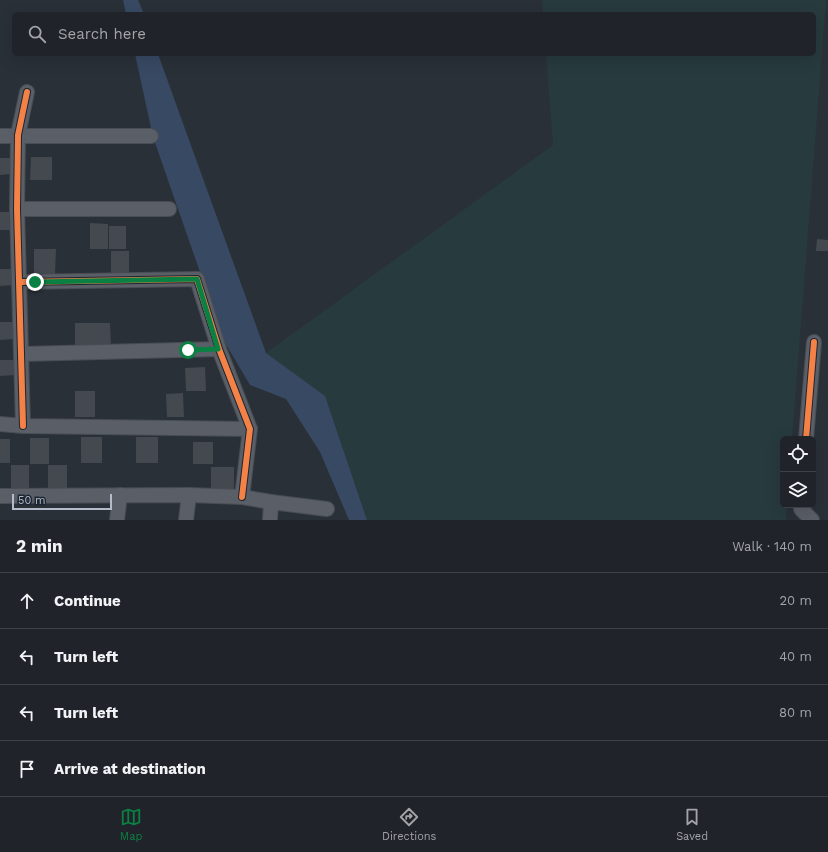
<!DOCTYPE html>
<html lang="en">
<head>
<meta charset="utf-8">
<style>
  :root { --surface:#20242a; --page:#2d3036; --text:#f1f3f6; --muted:#a2a4a8; --line:#3d4147; --accent:#0b8043 }
  body { margin:0; font-family:"Work Sans",sans-serif; background:var(--page); color:var(--text) }
  .controls { position:absolute; right:12px; bottom:12px; display:grid; overflow:hidden; border-radius:6px; box-shadow:0 4px 16px #0002 }
  .controls button { width:36px; height:36px; display:grid; place-items:center; padding:0; border:0; border-bottom:1px solid var(--line); background:var(--surface); color:var(--text); font:20px sans-serif }
  .scale { position:absolute; left:12px; bottom:10px; width:100px; box-sizing:border-box; padding-left:4px; border:2px solid #b4bcc9; border-top:0; font-size:11px; line-height:14px; white-space:nowrap; color:#b4bcc9; -webkit-text-stroke:3px #1d2633; paint-order:stroke }
  .stop { position:absolute; width:12px; height:12px; margin:-9px; border:3px solid #0b8043; border-radius:50%; background:#fff }
  .stop.end { background:#0b8043; border-color:#fff; box-shadow:0 1px 4px #0008 }
  .list { margin:0; padding:0; list-style:none }
  h2 { display:flex; justify-content:space-between; align-items:center; height:52px; margin:0; padding:0 16px; font-size:17px }
  h2 small { font-size:13px; font-weight:400; color:var(--muted) }
  .list li { display:grid; grid-template-columns:26px 1fr auto; gap:12px; align-items:center; box-sizing:border-box; height:56px; padding:0 16px; border-top:1px solid var(--line) }
  .list b { display:block; font-size:15px; white-space:nowrap }
  .list em { font-size:13px; font-style:normal; color:var(--muted) }
  .icon { flex:none; width:22px; height:22px; fill:none; stroke:currentColor; stroke-width:2; stroke-linecap:round; stroke-linejoin:round }
  .map { position:relative; flex:none; width:828px; height:520px; overflow:hidden }
  .search { position:absolute; background:var(--surface); box-shadow:0 4px 16px #0002; left:12px; right:12px; top:12px; height:44px; display:flex; align-items:center; gap:10px; box-sizing:border-box; padding:0 14px; border-radius:6px; color:var(--muted); font-size:15px }
  .sheet { height:276px; background:var(--surface) }
  nav { display:flex; justify-content:space-around; align-items:center; box-sizing:border-box; height:56px; border-top:1px solid var(--line); background:var(--surface); font-size:11px; color:var(--muted) }
  nav a { display:grid; justify-items:center; gap:2px }
  nav .on { color:var(--accent) }
  .map>svg:first-child { display:block }
  .green { fill:#273a3e }
  .water { fill:#384963 }
  .building { fill:#444950 }
  .lines { fill:none; stroke-linecap:round; stroke-linejoin:round }
  .minor-casing { stroke:#484c53; stroke-width:16 }
  .minor { stroke:#5a5e66; stroke-width:14 }
  .cycleway-casing { stroke:#1d2633; stroke-width:8 }
  .cycleway { stroke:#f48246; stroke-width:6 }
  .route { stroke:#0b8043; stroke-width:5 }
</style>
</head>
<body>
<div class="map">
<svg width="828" height="520" viewBox="0 0 828 520">
  <rect width="100%" height="100%" fill="#2a3038"/>
  <path class="green" d="M542,0H826L792,439H783V505H787L786,520H367L325,397L266,353L553,145L546,54H814V14H543Z"/>
  <g class="water">
    <path d="M123,0H138L144,14H126Z"/>
    <path d="M135,54H158L266,353L325,396L367,520H349L320,452L286,399L250,385L224,341L153,137Z"/>
  </g>
  <g class="building">
    <path d="M31,157H52V180H30Z"/>
    <path d="M0,158H10L11,174L0,175Z"/>
    <path d="M0,212H9L10,230H0Z"/>
    <path d="M90,223L108,224V249H90Z"/>
    <rect x="109" y="226" width="17" height="23"/>
    <path d="M817,239L828,240V251H816Z"/>
    <path d="M34,249H56L55,275L34,274Z"/>
    <rect x="111" y="251" width="18" height="23"/>
    <path d="M0,269H12L13,285L0,286Z"/>
    <path d="M0,322H14L15,339L0,340Z"/>
    <path d="M75,323H110L111,347L75,346Z"/>
    <path d="M0,360H14L15,375L0,376Z"/>
    <path d="M205,367L206,391H186L185,368Z"/>
    <rect x="75" y="391" width="20" height="26"/>
    <path d="M183,393L184,417H167L166,394Z"/>
    <rect x="81" y="437" width="21" height="26"/>
    <rect x="136" y="437" width="22" height="26"/>
    <rect x="30" y="438" width="19" height="26"/>
    <rect x="0" y="439" width="10" height="24"/>
    <rect x="193" y="442" width="20" height="22"/>
    <rect x="11" y="465" width="18" height="24"/>
    <rect x="48" y="465" width="19" height="24"/>
    <path d="M211,467H234V491L211,490Z"/>
  </g>
  <g class="lines">
    <g class="minor-casing">
      <g id="minor">
        <path d="M0,136H151"/>
        <path d="M17,209H169"/>
        <path d="M21,282L197,279L219,349L250,429L242,497"/>
        <path d="M22,354L219,349"/>
        <path d="M0,424L23,426L250,429"/>
        <path d="M23,426L17,209L18,135L27,92"/>
        <path d="M806,439L814,342"/>
        <path d="M0,496L189,495L242,497L271,502L270,520"/>
        <path d="M271,502L327,509"/>
        <path d="M801,505V509L812,520"/>
        <path d="M117,520L120,495"/>
        <path d="M186,520L189,495"/>
      </g>
    </g>
    <use href="#minor" class="minor"/>
    <g class="cycleway-casing">
      <g id="cycleway">
        <path d="M21,282L197,279L219,349L250,429L242,497"/>
        <path d="M23,426L17,209L18,135L27,92"/>
        <path d="M806,439L814,342"/>
      </g>
    </g>
    <use href="#cycleway" class="cycleway"/>
  </g>
  <g class="lines">
    <path class="route" d="M35,282L197,279L218,349L188,350"/>
  </g>
</svg>
<div class="controls">
<button><svg class="icon" aria-label="locate" viewBox="0 0 24 24"><circle cx="12" cy="12" r="6"/><path d="M12 2v4M12 18v4M2 12h4M18 12h4"/></svg></button>
<button><svg class="icon" aria-label="layers" viewBox="0 0 24 24"><path d="M12 4l9 5-9 5-9-5zM3 14l9 5 9-5"/></svg></button>
</div>
<div class="scale">50 m</div>
<div class="stop" style="left:188px;top:350px"></div>
<div class="stop end" style="left:35px;top:282px"></div>
<div class="search"><svg class="icon" aria-label="search" viewBox="0 0 24 24"><circle cx="10" cy="10" r="6"/><path d="M15 15l6 6"/></svg>Search here</div>
</div>
<section class="sheet">
<h2>2 min<small>Walk · 140 m</small></h2>
<ul class="list">
<li><svg class="icon" aria-label="ahead" viewBox="0 0 24 24"><path d="M12 20V5M6 11l6-6 6 6"/></svg><div><b>Continue</b></div><em>20 m</em></li>
<li><svg class="icon" aria-label="left" viewBox="0 0 24 24"><path d="M17 20v-9H6M10 6l-5 5 5 5"/></svg><div><b>Turn left</b></div><em>40 m</em></li>
<li><svg class="icon" aria-label="left" viewBox="0 0 24 24"><path d="M17 20v-9H6M10 6l-5 5 5 5"/></svg><div><b>Turn left</b></div><em>80 m</em></li>
<li><svg class="icon" aria-label="arrive" viewBox="0 0 24 24"><path d="M6 21V4h12l-3 4 3 4H6"/></svg><div><b>Arrive at destination</b></div></li>
</ul>
</section>
<nav>
<a class="on"><svg class="icon" aria-label="map" viewBox="0 0 24 24"><path d="M3 6l6-2 6 2 6-2v14l-6 2-6-2-6 2zM9 4v14M15 6v14"/></svg>Map</a>
<a><svg class="icon" aria-label="directions" viewBox="0 0 24 24"><path d="M12 3l9 9-9 9-9-9zM9 14v-3h6M13 9l2 2-2 2"/></svg>Directions</a>
<a><svg class="icon" aria-label="saved" viewBox="0 0 24 24"><path d="M7 4h10v16l-5-4-5 4z"/></svg>Saved</a>
</nav>
</body>
</html>
